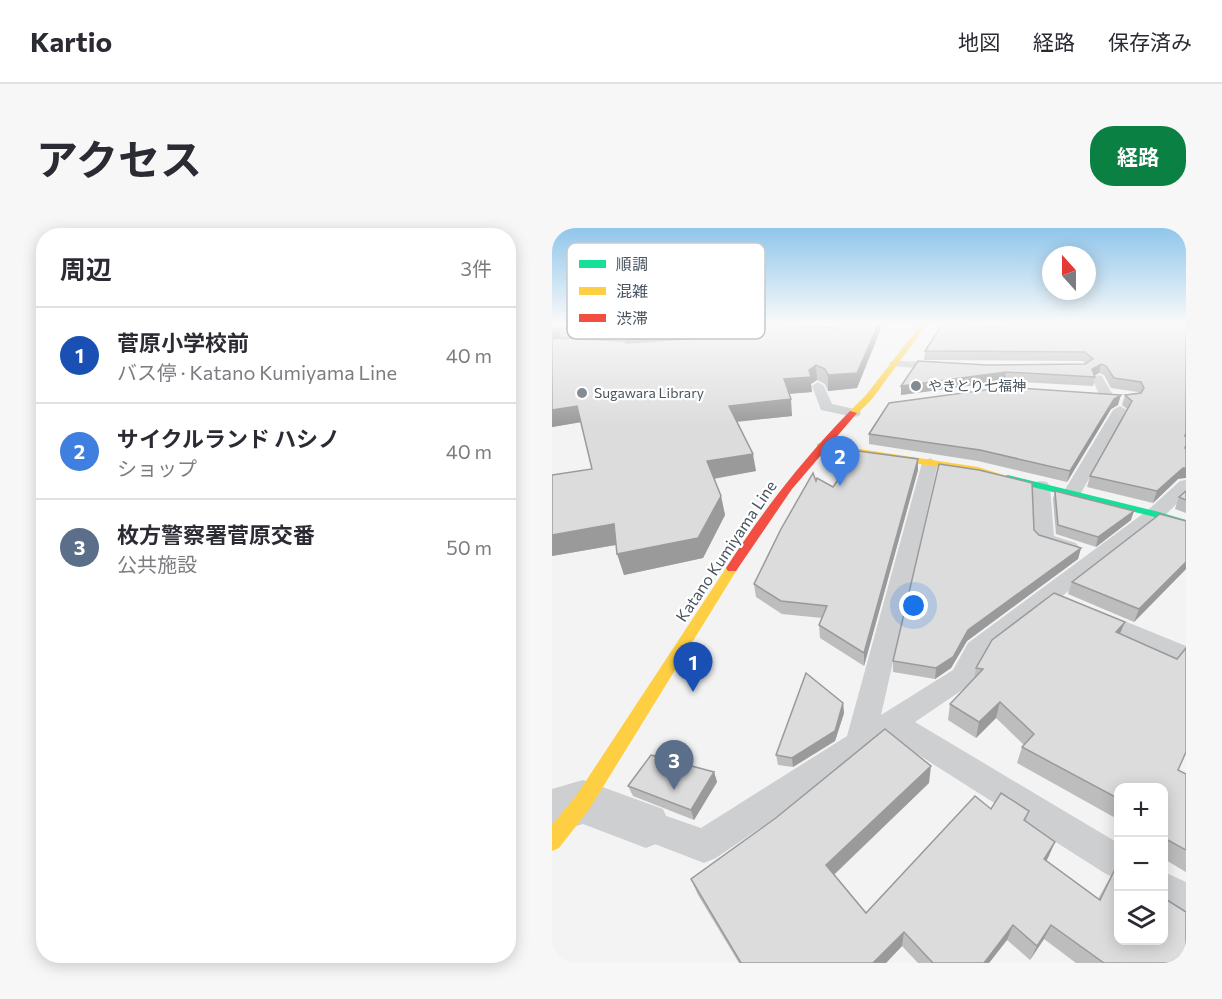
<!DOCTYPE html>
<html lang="ja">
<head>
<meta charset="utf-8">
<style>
  :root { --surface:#fff; --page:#f7f7f7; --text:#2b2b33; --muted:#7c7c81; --line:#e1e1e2; --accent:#0b8043 }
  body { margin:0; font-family:Commissioner,"Noto Sans JP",sans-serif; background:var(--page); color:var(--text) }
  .controls { position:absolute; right:18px; bottom:18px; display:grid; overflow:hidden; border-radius:12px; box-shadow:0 3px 15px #0003 }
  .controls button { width:54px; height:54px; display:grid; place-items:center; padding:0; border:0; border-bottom:2px solid var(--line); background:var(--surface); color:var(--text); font:30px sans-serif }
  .compass { position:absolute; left:490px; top:18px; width:54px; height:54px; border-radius:50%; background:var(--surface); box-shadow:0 3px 15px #0003; rotate:339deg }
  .you { position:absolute; left:362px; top:378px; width:21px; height:21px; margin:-15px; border:4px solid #fff; border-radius:50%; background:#1a73e8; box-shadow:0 0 0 9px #1a73e833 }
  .badge { display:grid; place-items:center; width:39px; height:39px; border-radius:50%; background:var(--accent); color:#fff; font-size:20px; font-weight:700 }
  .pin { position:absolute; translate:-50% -50px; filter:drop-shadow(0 2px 3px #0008) }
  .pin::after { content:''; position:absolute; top:32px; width:21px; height:18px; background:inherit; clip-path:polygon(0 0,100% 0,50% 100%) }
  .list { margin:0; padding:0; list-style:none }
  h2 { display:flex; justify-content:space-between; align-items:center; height:78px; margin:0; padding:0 24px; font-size:26px }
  h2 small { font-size:20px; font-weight:400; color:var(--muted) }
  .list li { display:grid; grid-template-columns:39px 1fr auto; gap:18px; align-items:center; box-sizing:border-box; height:96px; padding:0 24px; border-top:2px solid var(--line) }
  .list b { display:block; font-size:22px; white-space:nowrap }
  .list p { margin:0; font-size:20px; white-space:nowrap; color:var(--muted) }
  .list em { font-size:20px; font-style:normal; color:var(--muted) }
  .icon { flex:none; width:33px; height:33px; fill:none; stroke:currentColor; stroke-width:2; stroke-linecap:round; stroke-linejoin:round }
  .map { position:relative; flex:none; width:634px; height:735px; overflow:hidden; border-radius:24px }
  header { display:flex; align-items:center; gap:36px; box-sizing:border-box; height:84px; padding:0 30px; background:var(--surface); border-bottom:2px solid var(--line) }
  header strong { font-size:28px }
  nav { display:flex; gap:33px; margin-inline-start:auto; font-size:21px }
  .intro { display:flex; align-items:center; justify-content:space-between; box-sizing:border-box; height:144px; padding:0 36px }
  h1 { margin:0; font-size:42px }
  .button { padding:15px 27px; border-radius:24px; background:var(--accent); color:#fff; font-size:21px; font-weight:700 }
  main { display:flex; gap:36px; padding:0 36px }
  aside { flex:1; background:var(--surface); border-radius:24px; box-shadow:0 3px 15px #0003 }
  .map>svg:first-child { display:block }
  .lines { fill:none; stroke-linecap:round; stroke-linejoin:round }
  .lane { fill:#cdcfd1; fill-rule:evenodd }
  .street { fill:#cdcfd1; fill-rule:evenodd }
  .fast { fill:#16e098; fill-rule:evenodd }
  .slow { fill:#ffcf43; fill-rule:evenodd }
  .jam { fill:#f24e42; fill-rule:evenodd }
  .wall { fill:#bdbdbe }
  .shaded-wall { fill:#9a9a9b }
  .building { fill:#dcdcdd; stroke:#9a9a9b; stroke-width:1.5 }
  .poi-dot { fill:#848c93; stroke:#fff; stroke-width:2 }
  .labels { text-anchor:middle; stroke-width:4.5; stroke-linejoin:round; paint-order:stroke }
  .far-poi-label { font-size:14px; fill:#495560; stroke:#fff; text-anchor:start }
  .street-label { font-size:16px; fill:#495560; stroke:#fff }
  .key { fill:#fff; stroke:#c8cccf; stroke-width:1.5 }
  .key-label { font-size:16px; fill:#495560 }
</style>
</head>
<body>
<header>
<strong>Kartio</strong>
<nav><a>地図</a><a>経路</a><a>保存済み</a></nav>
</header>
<div class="intro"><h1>アクセス</h1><a class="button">経路</a></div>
<main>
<aside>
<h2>周辺<small>3件</small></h2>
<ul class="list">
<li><span class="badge" style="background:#1a4fb4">1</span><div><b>菅原小学校前</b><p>バス停 · Katano Kumiyama Line</p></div><em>40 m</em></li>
<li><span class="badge" style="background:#3f7fe0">2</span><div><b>サイクルランド ハシノ</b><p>ショップ</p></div><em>40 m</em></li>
<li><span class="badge" style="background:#5c6f8a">3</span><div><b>枚方警察署菅原交番</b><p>公共施設</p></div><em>50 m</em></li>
</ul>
</aside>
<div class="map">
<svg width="634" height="735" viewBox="0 0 634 735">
  <rect width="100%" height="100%" fill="#f3f3f3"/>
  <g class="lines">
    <g class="lane">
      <path d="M342,133L394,134L400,138L394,142L338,138V134Z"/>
      <path d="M546,147L550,148L561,167L559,170H549L540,151Z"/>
      <path d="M266,154L272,158L280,176L307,182L309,185L307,188L302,189L269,182L260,158Z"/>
      <path d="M568,178L575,182L529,265L526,269H514L511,265L561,182Z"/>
      <path d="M378,230L386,235L329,487L401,442L416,415L596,282L628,253L634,252V267L610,290L435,427L419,456L363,494L566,615V651L554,646L340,510L164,630L152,635L82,608L77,597L82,586L94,581L149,600L295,508L370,235Z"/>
      <path d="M489,253L495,254L498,258L502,308L524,315L527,319L524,323C513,326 489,321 482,311L480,258L483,254Z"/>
      <path d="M543,381L634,418V437L535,395L531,389L535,383Z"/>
      <path d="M612,644L634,654V693L612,682Z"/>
    </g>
    <path class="street" d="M31,552L111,581L118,597L111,613L94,620L31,596L0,605V561Z"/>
    <path class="fast" d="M456,247L607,284L634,292V299L599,288L452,252V248Z"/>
    <g class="slow">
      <path d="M370,95H376L320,171L304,187H298V183L314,167Z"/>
      <path d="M268,215L426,239L461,250L456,253L425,245L265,220V216Z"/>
      <path d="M180,336L186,340L38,580L7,620L0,623V597L24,568L174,340Z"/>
    </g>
    <path class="jam" d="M298,183L305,185L240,261L184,343H176L174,340C210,284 251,231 298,183Z"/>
  </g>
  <g class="wall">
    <path d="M0,95H207L205,97L287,100L290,95H329L328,103L305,160L276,163L273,156L265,152L259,156L260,164L237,166L240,188L185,194L204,243L162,251L169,268L173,287L151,330L72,347L64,317L0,328L40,241L29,194L0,199Z"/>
    <path d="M433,95H634V208L626,251L601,275L535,259L538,248L575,181L570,177L573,167L587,165L586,164L559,160L552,147L547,145L543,147V149L541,158L453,153L349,167V158L435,137L533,136H534L531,133L372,132L373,123L438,99Z"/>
    <path d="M566,177L559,181L515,254L426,233L317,216V206Z"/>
    <path d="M366,242L312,438L268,410L267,397L270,390L230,386L204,369L202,356L264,253L281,259Z"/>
    <path d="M503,263L579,292L544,319L504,306L501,271Z"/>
    <path d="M634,263V285L623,281L627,269Z"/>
    <path d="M634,293V341L582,394L516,366L520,354Z"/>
    <path d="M482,302L487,307L529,320L526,331L415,413L399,440L383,451L341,444V433Z"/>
    <path d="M573,394L568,406L626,542L634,546V644L612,631V560H567V592L465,535L470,519L472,517L444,490L424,510L396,492L398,476L422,451L424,440Z"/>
    <path d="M291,475L292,485L283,513L241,539L226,537L224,527Z"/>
    <path d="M162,544L165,554L142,592L81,568L76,558Z"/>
    <path d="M377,555L282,647L314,685L439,581L477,583L474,593L503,614L494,633L546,671L564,639L634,735H524L492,711L478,732L455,712L437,735H366L350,718L334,735H187L146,667L139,651Z"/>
  </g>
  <g class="shaded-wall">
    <path d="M195,95H207L196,109L194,96Z"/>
    <path d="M327,95H329L328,103L305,160L276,163V147Z"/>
    <path d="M145,98L147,111L74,117L71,103Z"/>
    <path d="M6,100L10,113L0,116V101Z"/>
    <path d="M549,136L547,145L540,149V141Z"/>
    <path d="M264,137L265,152L259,156L260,164L234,166L232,151L257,142Z"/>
    <path d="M454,144L453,153L349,167V158Z"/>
    <path d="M569,167L566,177L559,181L515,254L518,243L562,171Z"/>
    <path d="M239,171L240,188L180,194L177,178Z"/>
    <path d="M25,178L30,194L0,199V182Z"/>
    <path d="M201,226L204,243L159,251L155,233Z"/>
    <path d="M366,231V242L312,438V425Z"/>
    <path d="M631,240H634V250L626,251L601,275L605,263Z"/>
    <path d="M169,268L173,287L151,330L72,347L65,326Z"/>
    <path d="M582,283L579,292L544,319L546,309Z"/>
    <path d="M62,296L69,316L0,328V307Z"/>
    <path d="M529,320L526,331L415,413L399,440L383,451L384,440L416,402Z"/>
    <path d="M634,334V341L582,394L587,381Z"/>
    <path d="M573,394L566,410L564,404Z"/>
    <path d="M448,474L444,490L424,510L427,494Z"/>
    <path d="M291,475L292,485L283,513L241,539L240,530Z"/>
    <path d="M379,538L377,555L275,653L274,637Z"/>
    <path d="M162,544L165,554L142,592L139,582Z"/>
    <path d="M503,614L496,630L485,647L492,631Z"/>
    <path d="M461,697L455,712L437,735H432Z"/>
    <path d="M499,697L492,711L478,732L485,718Z"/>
    <path d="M352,704L350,718L334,735H321Z"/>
  </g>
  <g class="building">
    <path d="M0,95H195L194,96L287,100L290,95H327L305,145L276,147L273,141L264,137L257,142L259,149L232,151L239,171L177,178L201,226L155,233L169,268L146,310L65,326L62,296L0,307V247L40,241L25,178L0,182V111L7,110L70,113L75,115L151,110L155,104L145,98L71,103L6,100L0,101Z"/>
    <path d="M444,95H634V205L633,208H634V217L633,220H634V240H631L605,263L538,248L580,173L573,167L589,165L592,160L589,154L562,150L554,138L549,136L540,141L543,149L454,144L349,158L366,133L435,137L533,136L541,131L533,124L373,123L390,97L450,99Z"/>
    <path d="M455,159L569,167L562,171L518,243L428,222L317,206L337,175Z"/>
    <path d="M306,223L366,231L312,425L267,397L275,378L229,373L202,356L229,301L261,245L264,253L265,250L281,259Z"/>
    <path d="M387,236L427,242L480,255L482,302L487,307L529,320L416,402L401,429L384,440L341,433Z"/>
    <path d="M503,263L582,283L546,309L506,297Z"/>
    <path d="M634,263V272L627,269Z"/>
    <path d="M608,286L634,293V334L587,381L520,354Z"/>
    <path d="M502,365L573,394L564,404L625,431L634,420V524L626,542L634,546V622L612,610V560H567V571L470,519L482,506L448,474L427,494L398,476L431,441L424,440L440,412Z"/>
    <path d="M254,445L291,475L283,503L240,530L224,527Z"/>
    <path d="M333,501L379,538L274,637L314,685L423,568L439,581L449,565L477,583L472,592L503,614L492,631L548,672L564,639L567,641V712H612V670L634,684V735H552L499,697L485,718L461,697L432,735H381L352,704L321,735H189L139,651L225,589Z"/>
    <path d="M99,527L162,544L139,582L76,558Z"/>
  </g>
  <linearGradient id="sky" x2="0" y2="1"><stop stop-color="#90c6eb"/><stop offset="0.48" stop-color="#fafafa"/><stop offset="1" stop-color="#fafafa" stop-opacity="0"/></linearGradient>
  <rect width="634" height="198" fill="url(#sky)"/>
  <g class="poi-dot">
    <circle cx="364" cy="158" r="6"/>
    <circle cx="30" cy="165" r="6"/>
  </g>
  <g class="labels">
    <g class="far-poi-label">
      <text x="376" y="163">やきとり七福神</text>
      <text x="42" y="170">Sugawara Library</text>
    </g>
    <g class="street-label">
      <text transform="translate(174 323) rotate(-56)" y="6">Katano Kumiyama Line</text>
    </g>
  </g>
  <rect x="15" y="15" width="198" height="96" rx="9" class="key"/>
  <rect x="27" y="32" width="27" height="8" fill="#16e098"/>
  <rect x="27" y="59" width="27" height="8" fill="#ffcf43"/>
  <rect x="27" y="86" width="27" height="8" fill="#f24e42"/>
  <g class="key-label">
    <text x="64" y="42">順調</text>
    <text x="64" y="69">混雑</text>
    <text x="64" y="96">渋滞</text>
  </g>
</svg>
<div class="controls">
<button>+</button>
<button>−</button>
<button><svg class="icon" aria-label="layers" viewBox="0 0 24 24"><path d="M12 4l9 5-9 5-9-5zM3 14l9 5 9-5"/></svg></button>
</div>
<svg class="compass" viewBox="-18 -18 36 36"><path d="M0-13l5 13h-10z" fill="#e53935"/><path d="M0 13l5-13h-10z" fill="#7c7c81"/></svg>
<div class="you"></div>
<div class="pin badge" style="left:141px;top:464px;background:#1a4fb4">1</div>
<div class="pin badge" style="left:288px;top:258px;background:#3f7fe0">2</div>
<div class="pin badge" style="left:122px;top:562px;background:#5c6f8a">3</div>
</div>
</main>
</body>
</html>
